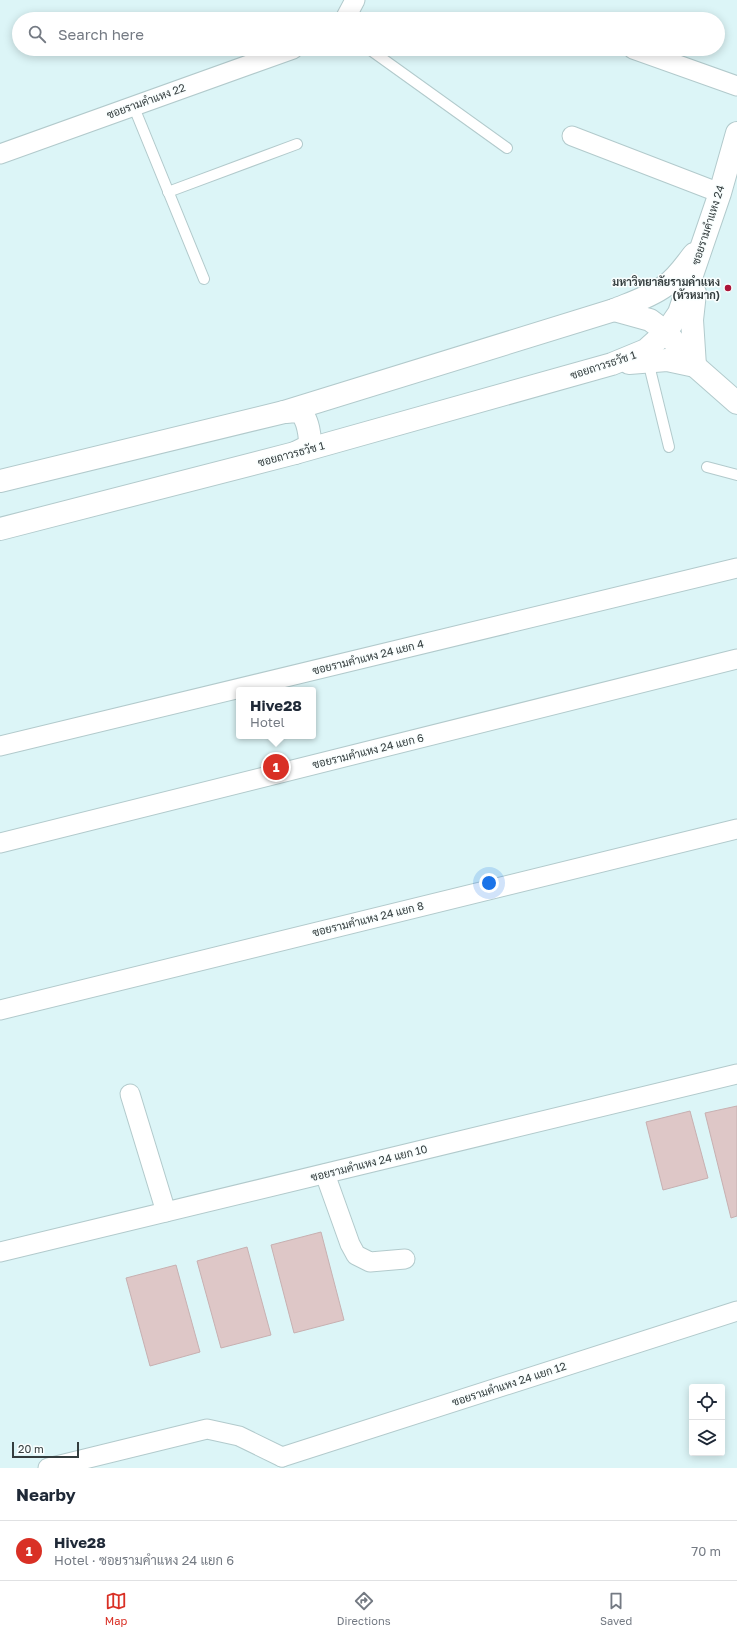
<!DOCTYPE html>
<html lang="en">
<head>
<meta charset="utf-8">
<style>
  :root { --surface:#fff; --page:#f2f2f3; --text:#1f2937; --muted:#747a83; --line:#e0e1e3; --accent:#d93025 }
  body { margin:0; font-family:"Golos Text",Sarabun,sans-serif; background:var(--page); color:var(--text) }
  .controls { position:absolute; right:12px; bottom:12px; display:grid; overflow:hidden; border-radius:4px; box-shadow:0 2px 10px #0003 }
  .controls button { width:36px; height:36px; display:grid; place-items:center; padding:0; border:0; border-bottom:1px solid var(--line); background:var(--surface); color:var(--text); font:20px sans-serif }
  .scale { position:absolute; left:12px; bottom:10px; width:67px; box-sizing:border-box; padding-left:4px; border:2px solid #343d3e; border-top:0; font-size:11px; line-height:14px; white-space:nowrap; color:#343d3e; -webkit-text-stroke:3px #f9fefe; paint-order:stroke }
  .you { position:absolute; left:489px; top:883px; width:14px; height:14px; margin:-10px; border:3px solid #fff; border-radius:50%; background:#1a73e8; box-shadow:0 0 0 6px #1a73e833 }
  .badge { display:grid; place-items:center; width:26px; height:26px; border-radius:50%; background:var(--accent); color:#fff; font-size:13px; font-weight:700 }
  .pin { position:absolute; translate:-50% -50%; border:2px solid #fff; box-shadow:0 1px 4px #0006 }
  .popup { position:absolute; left:236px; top:687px; width:80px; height:52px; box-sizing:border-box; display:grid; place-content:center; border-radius:4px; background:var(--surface); filter:drop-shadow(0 1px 3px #0005); font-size:13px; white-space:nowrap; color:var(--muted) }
  .popup b { font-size:15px; color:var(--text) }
  .popup::after { content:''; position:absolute; left:50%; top:100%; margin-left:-8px; border:8px solid transparent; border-top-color:var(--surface) }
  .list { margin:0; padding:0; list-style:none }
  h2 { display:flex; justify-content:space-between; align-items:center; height:52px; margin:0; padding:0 16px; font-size:17px }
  h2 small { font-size:13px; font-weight:400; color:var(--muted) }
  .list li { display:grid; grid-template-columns:26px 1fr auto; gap:12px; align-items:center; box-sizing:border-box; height:60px; padding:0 16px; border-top:1px solid var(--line) }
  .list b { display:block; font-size:15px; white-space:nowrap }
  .list p { margin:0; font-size:13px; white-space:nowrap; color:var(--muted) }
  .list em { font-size:13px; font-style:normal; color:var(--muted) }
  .icon { flex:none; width:22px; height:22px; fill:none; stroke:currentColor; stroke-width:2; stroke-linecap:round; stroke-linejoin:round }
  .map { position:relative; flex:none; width:737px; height:1468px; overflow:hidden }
  .search { position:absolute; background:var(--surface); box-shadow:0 2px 10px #0003; left:12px; right:12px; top:12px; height:44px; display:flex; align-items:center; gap:10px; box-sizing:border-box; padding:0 14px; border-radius:22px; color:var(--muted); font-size:15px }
  .sheet { height:112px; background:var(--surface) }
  nav { display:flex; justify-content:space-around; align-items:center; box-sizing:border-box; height:56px; border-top:1px solid var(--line); background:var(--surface); font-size:11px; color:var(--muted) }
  nav a { display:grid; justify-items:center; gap:2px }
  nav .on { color:var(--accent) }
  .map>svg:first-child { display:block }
  .building { fill:#dec7c7; stroke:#c7b0b1 }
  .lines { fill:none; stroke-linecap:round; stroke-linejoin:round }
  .service-casing { stroke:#b2cacc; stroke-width:12 }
  .minor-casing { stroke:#b2cacc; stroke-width:21 }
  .secondary-casing { stroke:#b2cacc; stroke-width:24 }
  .service { stroke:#fff; stroke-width:10 }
  .minor { stroke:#fff; stroke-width:19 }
  .secondary { stroke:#fff; stroke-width:22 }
  .poi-dot { fill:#ab1438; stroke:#f9fefe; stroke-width:1.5 }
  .labels { text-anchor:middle; stroke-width:3; stroke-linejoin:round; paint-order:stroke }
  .street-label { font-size:11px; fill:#343d3e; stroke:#f9fefe }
  .poi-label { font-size:11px; font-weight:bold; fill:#343d3e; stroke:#f9fefe; text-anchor:end }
</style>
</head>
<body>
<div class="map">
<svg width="737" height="1468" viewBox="0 0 737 1468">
  <rect width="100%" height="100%" fill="#dcf5f7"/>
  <g class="building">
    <path d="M737,1106V1216L731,1218L705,1113Z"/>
    <path d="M690,1111L708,1178L663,1190L646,1122Z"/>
    <path d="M321,1232L344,1320L294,1333L271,1245Z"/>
    <path d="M247,1247L271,1335L221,1348L197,1261Z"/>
    <path d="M176,1265L200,1352L150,1366L126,1278Z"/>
  </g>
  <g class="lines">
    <g class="service-casing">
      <g id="service">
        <path d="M369,49L507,148"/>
        <path d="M133,105L204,279"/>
        <path d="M168,192L297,144"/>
        <path d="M648,361L669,447"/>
        <path d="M707,467L737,475"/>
      </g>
    </g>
    <g class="minor-casing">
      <g id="minor">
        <path d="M345,19L355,0"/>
        <path d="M633,49L737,86"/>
        <path d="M572,136L720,193"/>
        <path d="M0,154L293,49"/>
        <path d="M0,746L737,568"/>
        <path d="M0,843L737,659"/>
        <path d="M0,1010L737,829"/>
        <path d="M130,1094L166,1212"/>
        <path d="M325,1174L350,1244L356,1255L370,1262L405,1259"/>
        <path d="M0,1252L737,1074"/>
        <path d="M282,1457L737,1311"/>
        <path d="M48,1468L207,1429L239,1436L282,1457"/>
      </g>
    </g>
    <g class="secondary-casing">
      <g id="secondary">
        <path d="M614,310L650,320L666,332L695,366L737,403"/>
        <path d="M629,363L667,360L695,366"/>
        <path d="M695,366L692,320L695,293"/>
        <path d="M284,412C289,412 297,410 300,413C308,417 311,439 309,446L295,453"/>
        <path d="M0,481L284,412L614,310C631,303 650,297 665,286C677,278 685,265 694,254"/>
        <path d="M0,529L295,453L612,364L646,350L666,332L679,313L720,193L737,133"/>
      </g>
    </g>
    <use href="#service" class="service"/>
    <use href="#minor" class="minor"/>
    <use href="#secondary" class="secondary"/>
  </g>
  <circle class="poi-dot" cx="728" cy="288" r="4"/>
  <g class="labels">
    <g class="street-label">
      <text transform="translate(146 101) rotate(-20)" y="4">ซอยรามคำแหง 22</text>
      <text transform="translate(708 225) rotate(-72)" y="4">ซอยรามคำแหง 24</text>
      <text transform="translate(603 365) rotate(-18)" y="4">ซอยถาวรธวัช 1</text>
      <text transform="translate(291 454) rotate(-15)" y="4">ซอยถาวรธวัช 1</text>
      <text transform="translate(368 657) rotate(-14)" y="4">ซอยรามคำแหง 24 แยก 4</text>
      <text transform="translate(368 751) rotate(-14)" y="4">ซอยรามคำแหง 24 แยก 6</text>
      <text transform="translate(368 919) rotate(-14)" y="4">ซอยรามคำแหง 24 แยก 8</text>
      <text transform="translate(369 1163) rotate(-14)" y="4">ซอยรามคำแหง 24 แยก 10</text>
      <text transform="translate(509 1384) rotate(-18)" y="4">ซอยรามคำแหง 24 แยก 12</text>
    </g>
    <g class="poi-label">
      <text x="720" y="286">มหาวิทยาลัยรามคำแหง<tspan x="720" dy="13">(หัวหมาก)</tspan></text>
    </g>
  </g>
</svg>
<div class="controls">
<button><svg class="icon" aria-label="locate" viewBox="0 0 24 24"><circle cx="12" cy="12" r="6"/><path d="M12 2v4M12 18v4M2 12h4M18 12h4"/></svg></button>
<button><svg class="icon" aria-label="layers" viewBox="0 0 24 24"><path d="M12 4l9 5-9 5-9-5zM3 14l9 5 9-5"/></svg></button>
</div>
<div class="scale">20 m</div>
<div class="you"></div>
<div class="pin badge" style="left:276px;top:767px">1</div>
<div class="popup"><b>Hive28</b>Hotel</div>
<div class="search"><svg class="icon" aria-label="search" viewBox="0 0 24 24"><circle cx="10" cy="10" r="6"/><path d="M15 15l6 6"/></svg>Search here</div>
</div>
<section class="sheet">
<h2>Nearby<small></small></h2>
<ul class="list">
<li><span class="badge">1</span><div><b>Hive28</b><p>Hotel · ซอยรามคำแหง 24 แยก 6</p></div><em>70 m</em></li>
</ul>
</section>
<nav>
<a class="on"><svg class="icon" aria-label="map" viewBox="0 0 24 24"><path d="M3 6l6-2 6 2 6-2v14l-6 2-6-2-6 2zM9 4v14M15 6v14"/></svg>Map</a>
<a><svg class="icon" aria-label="directions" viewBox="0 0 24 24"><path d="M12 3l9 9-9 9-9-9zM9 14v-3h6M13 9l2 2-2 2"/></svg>Directions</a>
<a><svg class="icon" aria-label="saved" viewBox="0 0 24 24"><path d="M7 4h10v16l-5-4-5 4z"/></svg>Saved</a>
</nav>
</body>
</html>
